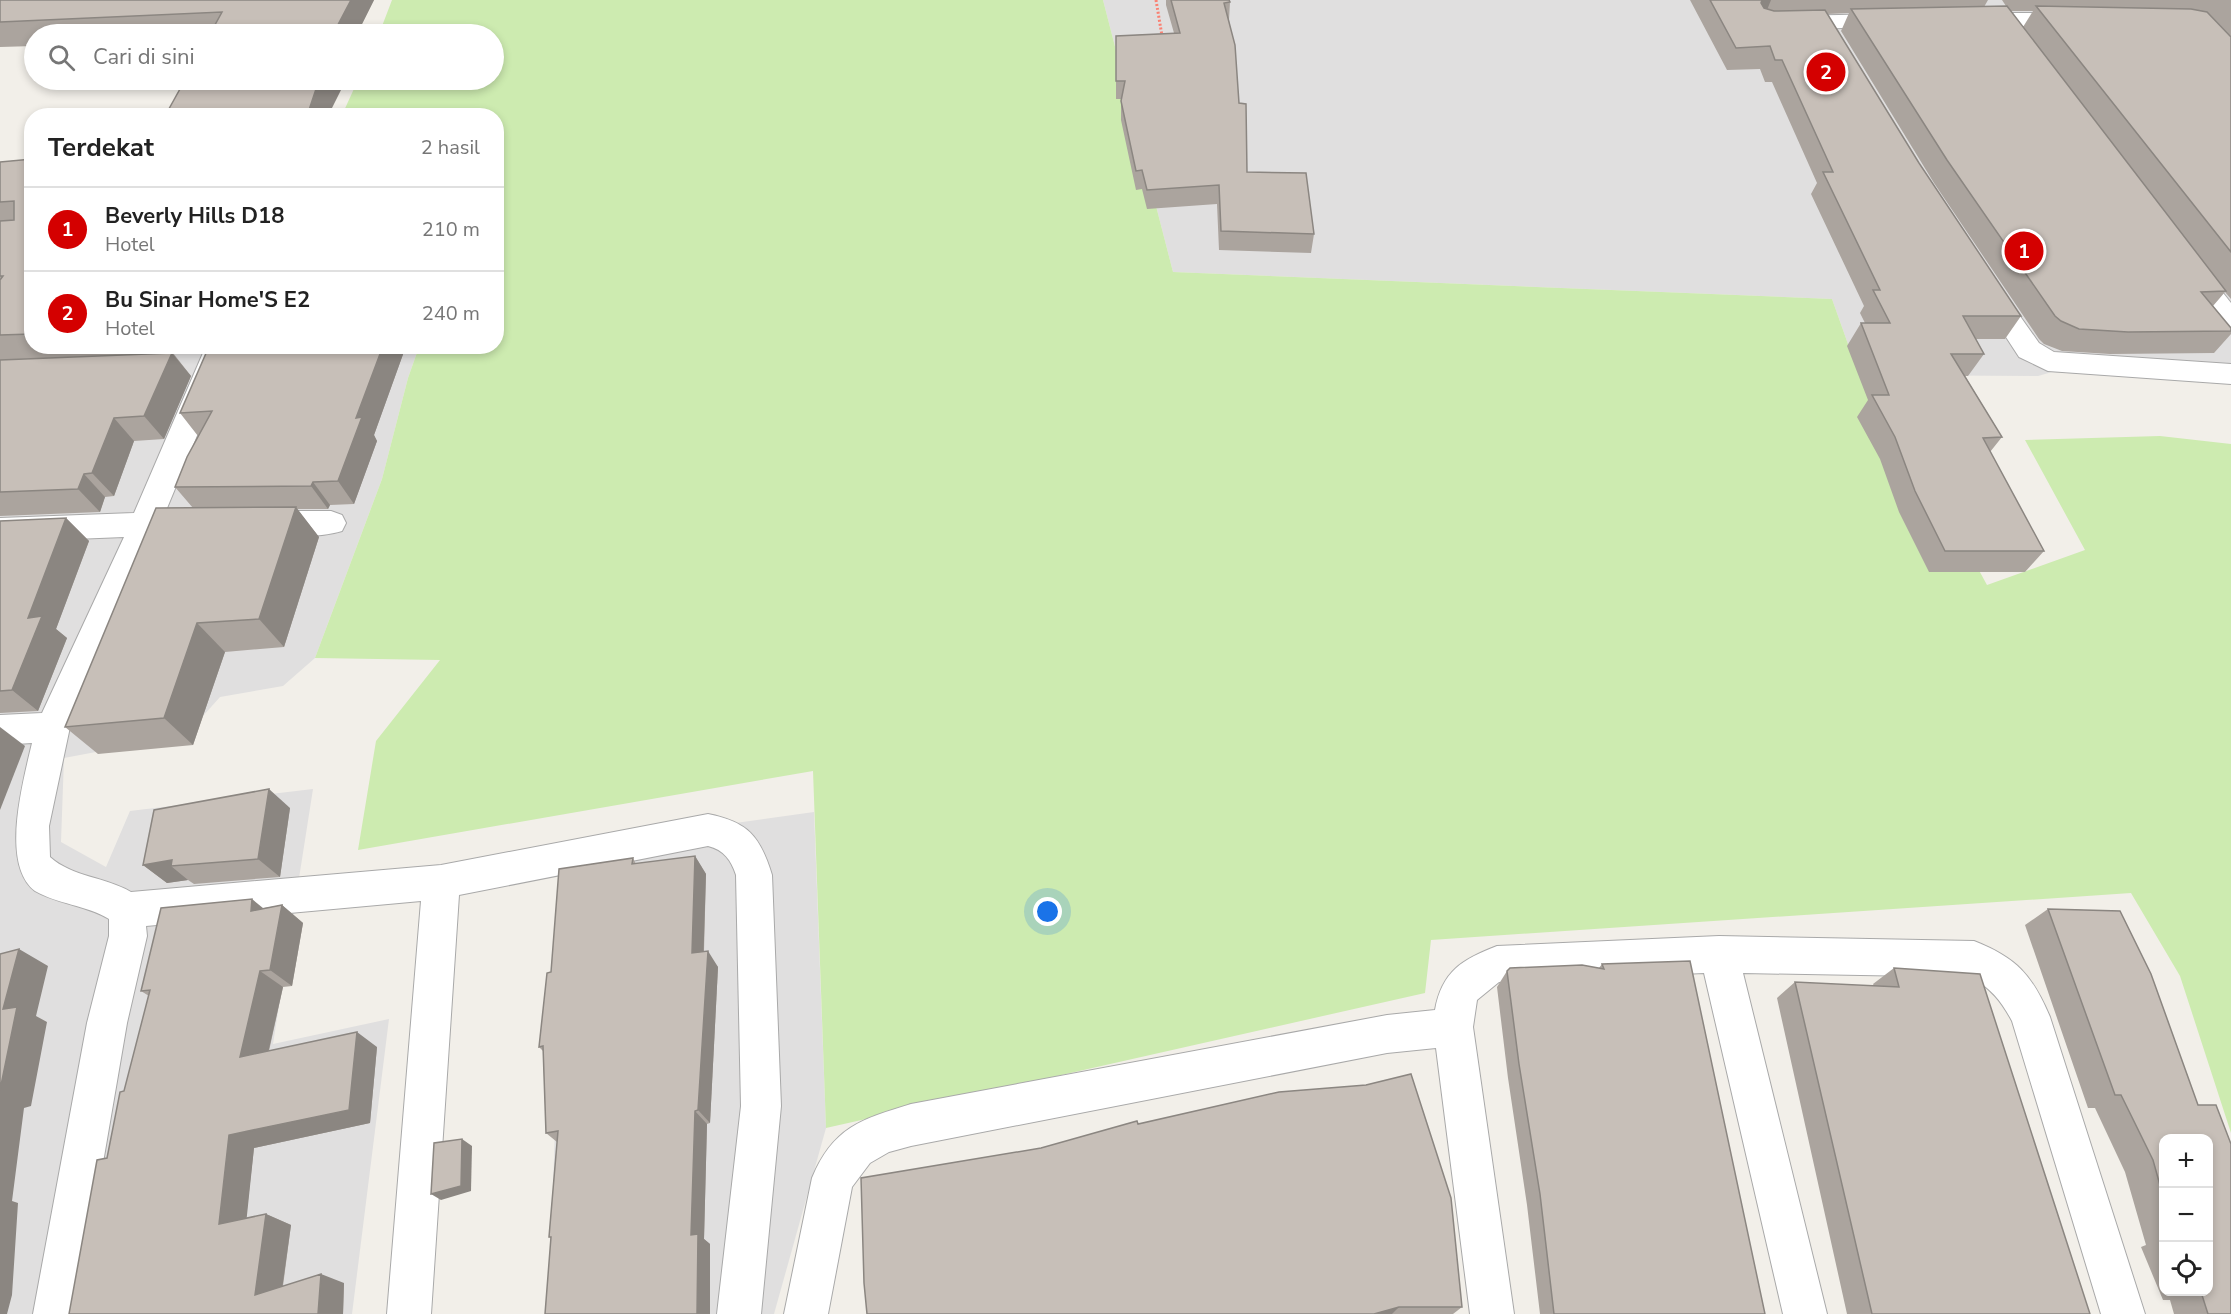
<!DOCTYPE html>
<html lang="id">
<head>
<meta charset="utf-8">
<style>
  :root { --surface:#fff; --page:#f6f6f6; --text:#222; --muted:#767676; --line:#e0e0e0; --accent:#d40000 }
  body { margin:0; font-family:"Nunito Sans",sans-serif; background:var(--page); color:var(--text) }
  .controls { position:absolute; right:18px; bottom:18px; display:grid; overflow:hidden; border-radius:12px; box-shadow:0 3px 9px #0003 }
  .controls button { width:54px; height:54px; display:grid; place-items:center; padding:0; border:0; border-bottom:2px solid var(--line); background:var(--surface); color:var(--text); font:30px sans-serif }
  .you { position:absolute; left:1048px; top:912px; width:21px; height:21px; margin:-15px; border:4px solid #fff; border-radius:50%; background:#1a73e8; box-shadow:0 0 0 9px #1a73e833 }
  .badge { display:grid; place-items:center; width:39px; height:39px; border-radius:50%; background:var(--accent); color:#fff; font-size:20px; font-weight:700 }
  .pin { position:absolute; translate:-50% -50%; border:3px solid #fff; box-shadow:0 2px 6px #0006 }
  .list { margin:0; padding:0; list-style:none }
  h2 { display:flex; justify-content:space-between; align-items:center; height:78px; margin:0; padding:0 24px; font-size:26px }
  h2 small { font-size:20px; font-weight:400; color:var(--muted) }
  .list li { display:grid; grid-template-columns:39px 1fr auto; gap:18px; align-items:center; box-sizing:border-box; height:84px; padding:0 24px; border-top:2px solid var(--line) }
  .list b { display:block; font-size:22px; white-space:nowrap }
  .list p { margin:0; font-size:20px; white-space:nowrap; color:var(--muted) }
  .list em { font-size:20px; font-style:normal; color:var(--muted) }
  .icon { flex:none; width:33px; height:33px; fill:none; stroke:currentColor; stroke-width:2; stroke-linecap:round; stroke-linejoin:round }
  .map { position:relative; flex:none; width:2231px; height:1314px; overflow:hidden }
  .search { position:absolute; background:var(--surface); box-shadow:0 3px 9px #0003; left:24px; top:24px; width:480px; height:66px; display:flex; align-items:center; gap:15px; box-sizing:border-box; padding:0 21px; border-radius:33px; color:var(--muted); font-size:22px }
  .panel { position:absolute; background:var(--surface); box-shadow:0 3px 9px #0003; left:24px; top:108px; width:480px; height:246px; border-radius:24px }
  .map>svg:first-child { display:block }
  .residential { fill:#e0dfdf }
  .grass { fill:#cdebb0 }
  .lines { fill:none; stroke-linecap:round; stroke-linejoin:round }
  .minor-casing { stroke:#a9a9a9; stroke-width:2 }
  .path { stroke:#fa8072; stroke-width:3; stroke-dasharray:2 2; stroke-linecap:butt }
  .minor { fill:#fff; fill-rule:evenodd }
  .wall { fill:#aba49e; fill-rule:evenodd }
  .shaded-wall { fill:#8b8681 }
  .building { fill:#c7bfb8; stroke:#8b8681; stroke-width:1.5 }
</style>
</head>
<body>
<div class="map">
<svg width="2231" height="1314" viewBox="0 0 2231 1314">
  <rect width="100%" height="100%" fill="#f2efe9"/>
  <g class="residential">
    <path d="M1103,0H2231V384L2052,372L2038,376L1859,375L1832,299L1173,272Z"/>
    <path d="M0,177L32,346L419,347L408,378L382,479L315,658L283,686L220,697L186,735L64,758L61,842L106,867L130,811L313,789L273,1044L389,1019L352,1314H0Z"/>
    <path d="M814,812L826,1128L774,1314H549L564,847Z"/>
  </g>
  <path class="grass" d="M392,0H1103L1173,272L1832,299L1859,375L1884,396L1987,585L2085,550L2025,440L2160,436L2231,444V1133L2180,976L2131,893L1431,940L1425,993L826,1128L813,771L358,850L376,741L440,660L315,658L382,479L408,378L419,347L496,346V116L342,115L358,80H494V34H379Z"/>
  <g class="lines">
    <g class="minor-casing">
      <g id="minor">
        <path d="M1974,13H2072L2080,15L2083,20L2080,25L2072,27L1966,25L1963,20L1966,15Z"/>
        <path d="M1889,14L1897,16L1900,21L1897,26L1788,30L1780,28L1777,23L1780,18L1788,16Z"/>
        <path d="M2189,259L2198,261L2231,303V331L2221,328L2176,267L2180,261Z"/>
        <path d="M1989,282L1998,285L2039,343L2054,352L2231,364V384L2048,371L2019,357L1976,291L1980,285Z"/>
        <path d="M206,346H234L165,513L174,516L178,524L174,532L155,536L70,727L49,826L50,857C72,877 106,877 131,892L441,865L708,814C748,822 760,836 772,875L781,1106L761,1314H717L741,1106L736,875C731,860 724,850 708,846L459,895L431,1314H387L421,901L146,926L147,936L127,1023L77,1314H33L87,1023L109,936V919C86,905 57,904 35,891C0,864 23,782 32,743L0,745V715L42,713L124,537L0,542V518L134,513Z"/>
        <path d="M263,511H331L342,515L346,523L342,531C320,538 274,538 252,531L248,523L252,515Z"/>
        <path d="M1719,936L1974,941C2017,958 2032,975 2050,1017L2145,1314H2101L2012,1021C2002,1002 1991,988 1971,977L1743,973L1827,1314H1783L1704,973L1499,982L1477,1000L1473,1027L1514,1314H1470L1436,1048L1387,1053L911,1146L889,1152L870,1163L852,1187L828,1314H784L812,1178C833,1127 862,1119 911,1104L1387,1015L1435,1010C1442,971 1463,959 1497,946Z"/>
      </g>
    </g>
    <path class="path" d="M1156,0L1162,36"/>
    <use href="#minor" class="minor"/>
  </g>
  <g class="wall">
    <path d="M0,0H374L357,34H34V46L0,47Z"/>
    <path d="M1166,0H1229L1230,2L1229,20L1247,172L1314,234L1311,253L1219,250L1217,204L1147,209L1142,189L1136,190L1121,120V99H1116V36L1174,33L1166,5Z"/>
    <path d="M1690,0H1988L1984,7L2006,6L2002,0H2231V299L2225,292L2213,306L2231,328V334L2214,353L2110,354L2062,351L2044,344L2039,339L1934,183L1841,31L1849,13L1827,14L1919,163L2021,316L2005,339H1976L1984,354L1968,376H1965L2002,437L1990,452L2044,551L2025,572H1929L1899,512L1880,459L1857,417L1868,400L1847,346L1861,323H1865L1860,313L1864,306L1811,194L1817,183L1772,82H1765L1760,69L1727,70ZM2011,11H2033L2023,27Z"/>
    <path d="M32,159V346H204L201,352L173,353L191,376L164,439L134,441L114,496L105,497L100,512L0,516V162Z"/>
    <path d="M232,346H406L374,435L377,441L354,504L330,505L328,509H297L319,537L284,647L225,652L193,745L98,754L65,727L193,508L175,487L198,436L180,413L234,350Z"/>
    <path d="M66,518L89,541L56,629L67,638L38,711L0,713V521Z"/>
    <path d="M290,808L280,877L194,884L188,880L167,883L143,865Z"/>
    <path d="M695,856L706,874L704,951L718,967L710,1123L707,1124L704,1239L710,1244L551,1238L549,1237L557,1142L546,1133L543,1051L539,1047L551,972L633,858L636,864Z"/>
    <path d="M282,905L303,923L292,986L283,987L269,1051L377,1047L370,1123L254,1148L246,1218L266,1214L291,1225L283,1286L344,1283L343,1314H69L107,1158L149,996L141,991L264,908Z"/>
    <path d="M2048,909L2120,911L2151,974L2198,1105H2216L2231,1144V1314H2174L2170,1300H2163L2141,1247L2146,1245L2125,1172L2095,1108H2088L2025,925ZM2163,1138H2208V1292H2163Z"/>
    <path d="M1602,964L1765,1314H1540L1527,1205L1508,1078L1497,987L1507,971L1599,968Z"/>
    <path d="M1894,968L2090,1314H1847L1777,998L1795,982L1874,986L1873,984Z"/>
    <path d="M1138,1124L1462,1307L1453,1314H867L1041,1148Z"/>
  </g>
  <g class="shaded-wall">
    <path d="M351,0H374L357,34H333Z"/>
    <path d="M1762,0H1771L1765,15L1755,18Z"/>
    <path d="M321,80H346L328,116H307L316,89Z"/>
    <path d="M496,165L499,172L496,177Z"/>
    <path d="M197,346H204L201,352Z"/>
    <path d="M383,346H406L374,435L377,441L354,504L338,481L356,418Z"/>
    <path d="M172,353L191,376L164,439L144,416Z"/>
    <path d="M114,418L134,441L114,496L92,473Z"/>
    <path d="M84,474L105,497L100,512L78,489Z"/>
    <path d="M313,482L330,505L328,509L311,486Z"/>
    <path d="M296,507L319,537L284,647L259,619Z"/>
    <path d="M66,518L89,541L56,629L67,638L38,711L12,690L28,618Z"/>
    <path d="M197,623L225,652L193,745L164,718Z"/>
    <path d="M0,727L25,746L0,810Z"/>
    <path d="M269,789L290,808L280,877L258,859Z"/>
    <path d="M695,856L706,874L703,969L692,953Z"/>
    <path d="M172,860L171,866L188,880L167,883L143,865Z"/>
    <path d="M252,899L274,917L251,911Z"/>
    <path d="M282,905L303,923L292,986L270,970Z"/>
    <path d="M19,949L48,966L36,1016L47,1022L31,1106L24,1108L12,1201L18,1203L12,1295L7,1314H0V1090L3,1009Z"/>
    <path d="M708,951L718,967L710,1123L698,1110Z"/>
    <path d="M260,971L283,987L264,1071L240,1057Z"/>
    <path d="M357,1032L377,1047L370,1123L254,1148L245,1234L219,1224L229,1135Z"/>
    <path d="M695,1111L707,1124L704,1239L710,1244V1314H697L691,1235Z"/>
    <path d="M462,1139L472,1146L471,1191L441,1200L431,1194Z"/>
    <path d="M266,1214L291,1225L280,1304L255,1295Z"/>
    <path d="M321,1274L344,1283L343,1314H318Z"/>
    <path d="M1399,1307L1392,1314H1374Z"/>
  </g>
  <g class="building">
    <path d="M0,0H351L333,34H210L222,12L0,22Z"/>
    <path d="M1171,0H1229L1230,2L1224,3L1235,45L1239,103L1246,104L1247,172L1306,173L1314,234L1221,231L1219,185L1147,190L1142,170L1136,171L1121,101L1125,81H1116V36L1180,33Z"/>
    <path d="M1710,0H1762L1761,3L1764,8L1774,11L1825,10L1919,163L2021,316H1963L1984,354H1951L2002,437L1983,438L2044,551H1945L1915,491L1895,437L1872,395H1889L1861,323H1890L1873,290H1880L1823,172H1833L1782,60H1775L1770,46L1736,48Z"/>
    <path d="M2007,6L2226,291L2201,292L2231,328V331L2128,332L2079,329L2061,321L2055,316L1947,160L1851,9Z"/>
    <path d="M2036,6L2191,9L2207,12L2231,37V252Z"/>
    <path d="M185,80H321L316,89L307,116H165Z"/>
    <path d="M32,159V334L0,335V280L3,276H0V221L14,220V201L0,202V162Z"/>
    <path d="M329,346H383L356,418L362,417L338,481L313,482L311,486L175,487L187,457L212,411L180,413L207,351Z"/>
    <path d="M172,353L144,416L114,418L92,473L84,474L78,489L0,492V360Z"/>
    <path d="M296,507L259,619L197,623L164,718L65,727L156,508Z"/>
    <path d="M66,518L28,618L42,616L12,690L0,691V521Z"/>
    <path d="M269,789L258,859L171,866L172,860L143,865L154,810Z"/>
    <path d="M695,856L692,953L708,951L698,1110L695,1111L691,1235L698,1234L697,1314H545L551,1237H549L558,1131L546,1133L543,1046L539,1047L547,973L551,972L559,869L633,858L632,864Z"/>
    <path d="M252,899L251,911L282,905L270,970L260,971L240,1057L357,1032L349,1110L229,1135L219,1224L266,1214L255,1295L321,1274L318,1314H69L97,1160L107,1158L120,1092L124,1091L150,990L141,991L161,908Z"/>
    <path d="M2048,909L2120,911L2151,974L2198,1105H2216L2231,1144V1314H2208L2201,1292H2208V1138H2163V1196L2153,1160L2121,1095H2115Z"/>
    <path d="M19,949L3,1009L17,1007L0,1090V954Z"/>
    <path d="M1690,961L1765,1314H1554L1540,1194L1519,1064L1507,971L1510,968L1582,965L1604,969L1602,964Z"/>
    <path d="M1894,968L1980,974L2090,1314H1872L1795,982L1899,987Z"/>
    <path d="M1411,1074L1451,1198L1462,1307H1399L1374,1314H867L864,1283L861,1178L1041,1148L1137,1121L1138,1124L1279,1092L1366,1085Z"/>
    <path d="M462,1139L461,1186L431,1194L434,1143Z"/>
  </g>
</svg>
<div class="controls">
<button>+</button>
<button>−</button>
<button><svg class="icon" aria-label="locate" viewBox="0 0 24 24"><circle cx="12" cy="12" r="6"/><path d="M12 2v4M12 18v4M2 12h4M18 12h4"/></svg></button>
</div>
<div class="you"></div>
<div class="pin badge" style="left:2024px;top:251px">1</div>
<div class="pin badge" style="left:1826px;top:72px">2</div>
<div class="search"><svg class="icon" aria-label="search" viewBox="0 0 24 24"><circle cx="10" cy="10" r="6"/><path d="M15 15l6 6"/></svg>Cari di sini</div>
<section class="panel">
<h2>Terdekat<small>2 hasil</small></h2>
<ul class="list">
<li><span class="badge">1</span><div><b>Beverly Hills D18</b><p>Hotel</p></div><em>210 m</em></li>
<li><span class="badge">2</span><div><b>Bu Sinar Home'S E2</b><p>Hotel</p></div><em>240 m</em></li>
</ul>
</section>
</div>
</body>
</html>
